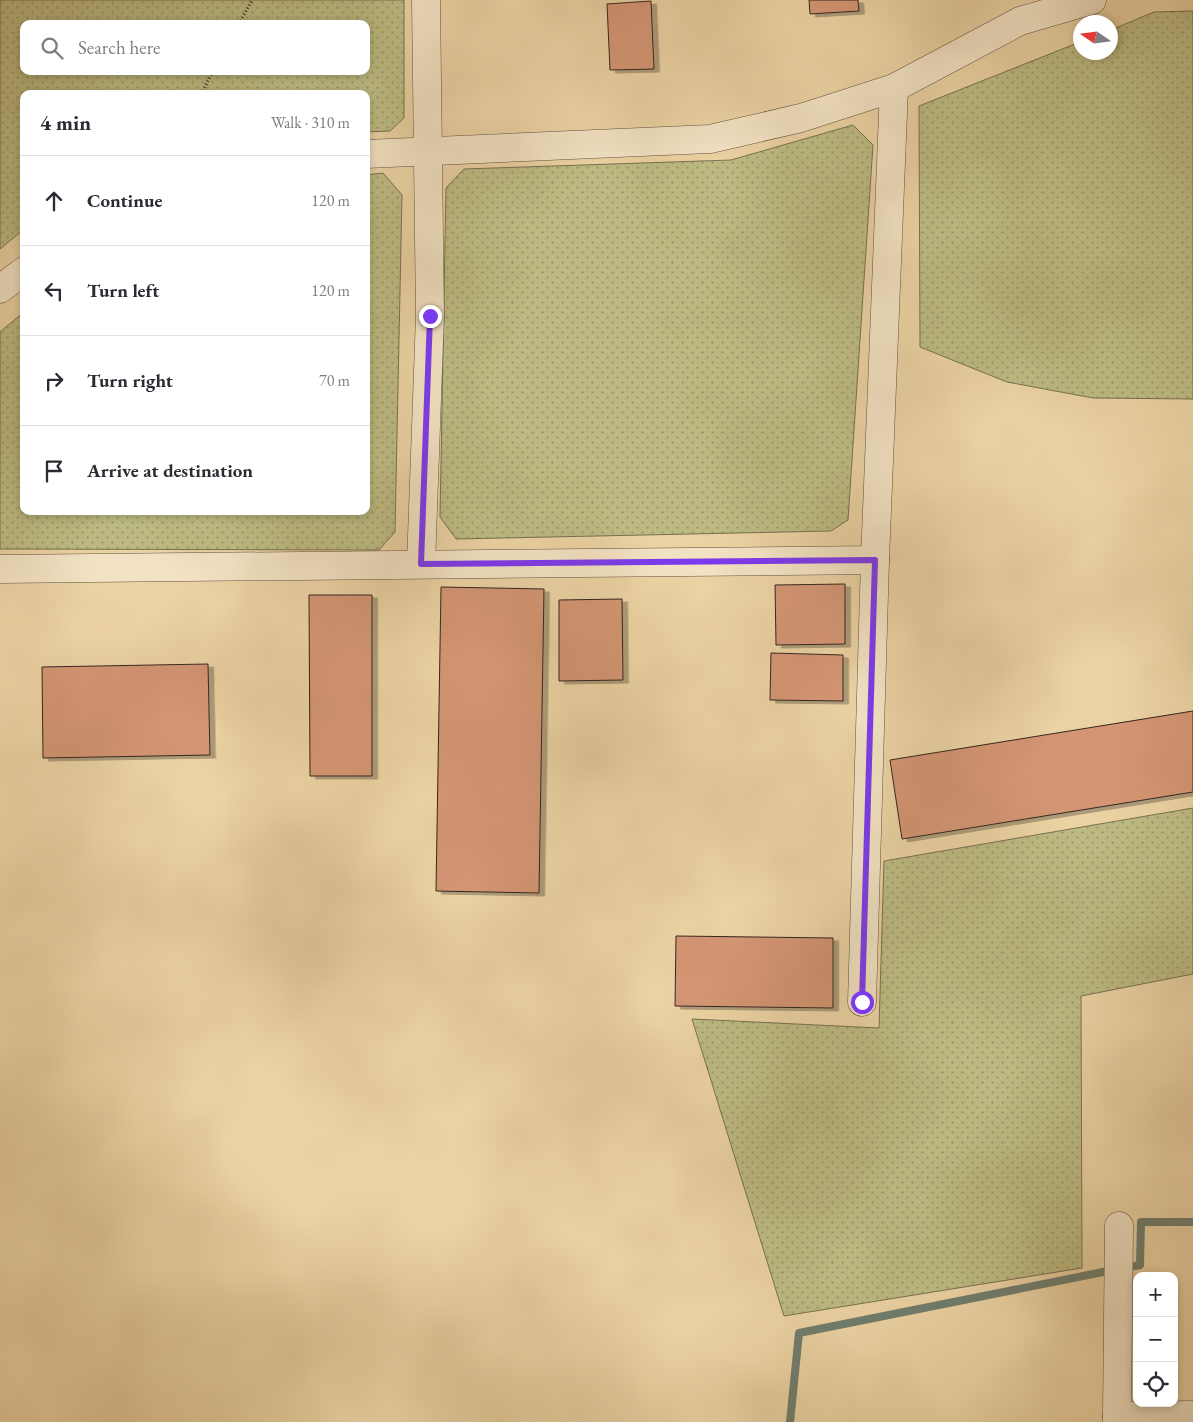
<!DOCTYPE html>
<html lang="en">
<head>
<meta charset="utf-8">
<style>
  :root { --surface:#fff; --page:#f7f7f7; --text:#2b2b33; --muted:#7c7c81; --line:#e1e1e2 }
  body { margin:0; font-family:"EB Garamond",serif; background:var(--page); color:var(--text) }
  .controls { position:absolute; right:15px; bottom:15px; display:grid; overflow:hidden; border-radius:10px; box-shadow:0 2px 8px #0003 }
  .controls button { width:45px; height:45px; display:grid; place-items:center; padding:0; border:0; border-bottom:1px solid var(--line); background:var(--surface); color:var(--text); font:25px sans-serif }
  .compass { position:absolute; left:1073px; top:15px; width:45px; height:45px; border-radius:50%; background:var(--surface); box-shadow:0 2px 8px #0003; rotate:283deg }
  .stop { position:absolute; width:15px; height:15px; margin:-11px; border:4px solid #7c3aed; border-radius:50%; background:#fff }
  .stop.end { background:#7c3aed; border-color:#fff; box-shadow:0 1px 5px #0008 }
  .list { margin:0; padding:0; list-style:none }
  h2 { display:flex; justify-content:space-between; align-items:center; height:65px; margin:0; padding:0 20px; font-size:21px }
  h2 small { font-size:16px; font-weight:400; color:var(--muted) }
  .list li { display:grid; grid-template-columns:32px 1fr auto; gap:15px; align-items:center; box-sizing:border-box; height:90px; padding:0 20px; border-top:1px solid var(--line) }
  .list b { display:block; font-size:19px; white-space:nowrap }
  .list em { font-size:16px; font-style:normal; color:var(--muted) }
  .icon { flex:none; width:28px; height:28px; fill:none; stroke:currentColor; stroke-width:2; stroke-linecap:round; stroke-linejoin:round }
  .map { position:relative; flex:none; width:1193px; height:1422px; overflow:hidden }
  .search { position:absolute; background:var(--surface); box-shadow:0 2px 8px #0003; left:20px; top:20px; width:350px; height:55px; display:flex; align-items:center; gap:12px; box-sizing:border-box; padding:0 18px; border-radius:10px; color:var(--muted); font-size:19px }
  .panel { position:absolute; background:var(--surface); box-shadow:0 2px 8px #0003; left:20px; top:90px; width:350px; height:425px; border-radius:10px }
  .map>svg:first-child { display:block }
  .grass { fill:url(#grass-dots); stroke:#787052; fill-rule:evenodd }
  .lines { fill:none; stroke-linecap:round; stroke-linejoin:round }
  .stream { stroke:#707e6e; stroke-width:8 }
  .building { fill:#d39573; stroke:#332621; filter:url(#shadow) }
  .minor-casing { stroke:#615142; stroke-width:29 }
  .path { stroke:#332621; stroke-width:3; stroke-dasharray:1 2.5; stroke-linecap:butt }
  .minor { stroke:#f2e2c3; stroke-width:28 }
  .route { stroke:#7c3aed; stroke-width:6 }
</style>
</head>
<body>
<div class="map">
<svg width="1193" height="1422" viewBox="0 0 1193 1422">
  <defs>
    <pattern id="grass-dots" width="8" height="8" patternUnits="userSpaceOnUse" patternTransform="scale(1.25)"><rect width="8" height="8" fill="#bcba82"/><path d="M2 2h.1M6 6h.1" fill="none" stroke="#99976a" stroke-width="1.8" stroke-linecap="round"/></pattern>
    <filter id="shadow"><feDropShadow dx="5.5" dy="3" stdDeviation="0" flood-color="#0004"/></filter>
  </defs>
  <rect width="100%" height="100%" fill="#ebd2a3"/>
  <filter id="stains"><feTurbulence type="fractalNoise" baseFrequency=".004" numOctaves="4"/><feColorMatrix values="0 0 0 0 .2 0 0 0 0 .09 0 0 0 0 .02 0 0 0 .5 -.17"/></filter>
  <radialGradient id="worn" r=".72"><stop offset=".6" stop-color="#630" stop-opacity="0"/><stop offset="1" stop-color="#630" stop-opacity=".3"/></radialGradient>
  <g class="grass">
    <path d="M0,0H404V118L390,131L366,132V94H24V229L0,249ZM24,24H366V71H24Z"/>
    <path d="M1193,11V399L1093,398L1007,382L920,347L919,106L1080,42V52H1110L1111,30L1154,12Z"/>
    <path d="M853,125L873,145L848,520L831,531L456,539L440,517L446,188L464,169L731,160Z"/>
    <path d="M383,173L402,195L395,532L379,550L0,549V332L24,312V511H366V175Z"/>
    <path d="M1193,808V974L1081,996L1082,1268L784,1316L692,1019L879,1028L884,861Z"/>
  </g>
  <g class="lines">
    <g class="stream">
      <path d="M1124,1268L1140,1265L1141,1222H1193"/>
      <path d="M790,1422L799,1333L1113,1270"/>
    </g>
  </g>
  <g class="building">
    <path d="M809,0H858L859,11L810,14Z"/>
    <path d="M651,1L654,69L610,70L607,4Z"/>
    <path d="M845,584V644L776,645L775,585Z"/>
    <path d="M441,587L544,589L539,893L436,891Z"/>
    <path d="M309,595H372V776H310Z"/>
    <path d="M622,599L623,680L559,681V600Z"/>
    <path d="M771,653L843,655V701L770,700Z"/>
    <path d="M208,664L210,755L43,758L42,667Z"/>
    <path d="M1193,711V792L902,839L890,760Z"/>
    <path d="M676,936L833,938V1008L675,1006Z"/>
  </g>
  <g class="lines">
    <g class="minor-casing">
      <g id="minor">
        <path d="M366,154L710,139L801,118L894,88L1020,21L1092,0"/>
        <path d="M0,289L24,271"/>
        <path d="M421,564L430,316L426,0"/>
        <path d="M0,569L875,560"/>
        <path d="M862,1002L875,560L894,88"/>
        <path d="M1117,1416L1119,1226"/>
        <path d="M1117,1422V1416L1193,1415"/>
      </g>
    </g>
    <g class="path">
      <path d="M239,24L252,0"/>
      <path d="M201,94L213,71"/>
    </g>
    <use href="#minor" class="minor"/>
  </g>
  <g class="lines">
    <path class="route" d="M430,316L421,564L875,560L862,1002"/>
  </g>
  <rect width="100%" height="100%" filter="url(#stains)"/>
  <rect width="100%" height="100%" fill="url(#worn)"/>
</svg>
<div class="controls">
<button>+</button>
<button>−</button>
<button><svg class="icon" aria-label="locate" viewBox="0 0 24 24"><circle cx="12" cy="12" r="6"/><path d="M12 2v4M12 18v4M2 12h4M18 12h4"/></svg></button>
</div>
<svg class="compass" viewBox="-18 -18 36 36"><path d="M0-13l5 13h-10z" fill="#e53935"/><path d="M0 13l5-13h-10z" fill="#7c7c81"/></svg>
<div class="stop" style="left:862px;top:1002px"></div>
<div class="stop end" style="left:430px;top:316px"></div>
<div class="search"><svg class="icon" aria-label="search" viewBox="0 0 24 24"><circle cx="10" cy="10" r="6"/><path d="M15 15l6 6"/></svg>Search here</div>
<section class="panel">
<h2>4 min<small>Walk · 310 m</small></h2>
<ul class="list">
<li><svg class="icon" aria-label="ahead" viewBox="0 0 24 24"><path d="M12 20V5M6 11l6-6 6 6"/></svg><div><b>Continue</b></div><em>120 m</em></li>
<li><svg class="icon" aria-label="left" viewBox="0 0 24 24"><path d="M17 20v-9H6M10 6l-5 5 5 5"/></svg><div><b>Turn left</b></div><em>120 m</em></li>
<li><svg class="icon" aria-label="right" viewBox="0 0 24 24"><path d="M7 20v-9h11M14 6l5 5-5 5"/></svg><div><b>Turn right</b></div><em>70 m</em></li>
<li><svg class="icon" aria-label="arrive" viewBox="0 0 24 24"><path d="M6 21V4h12l-3 4 3 4H6"/></svg><div><b>Arrive at destination</b></div></li>
</ul>
</section>
</div>
</body>
</html>
